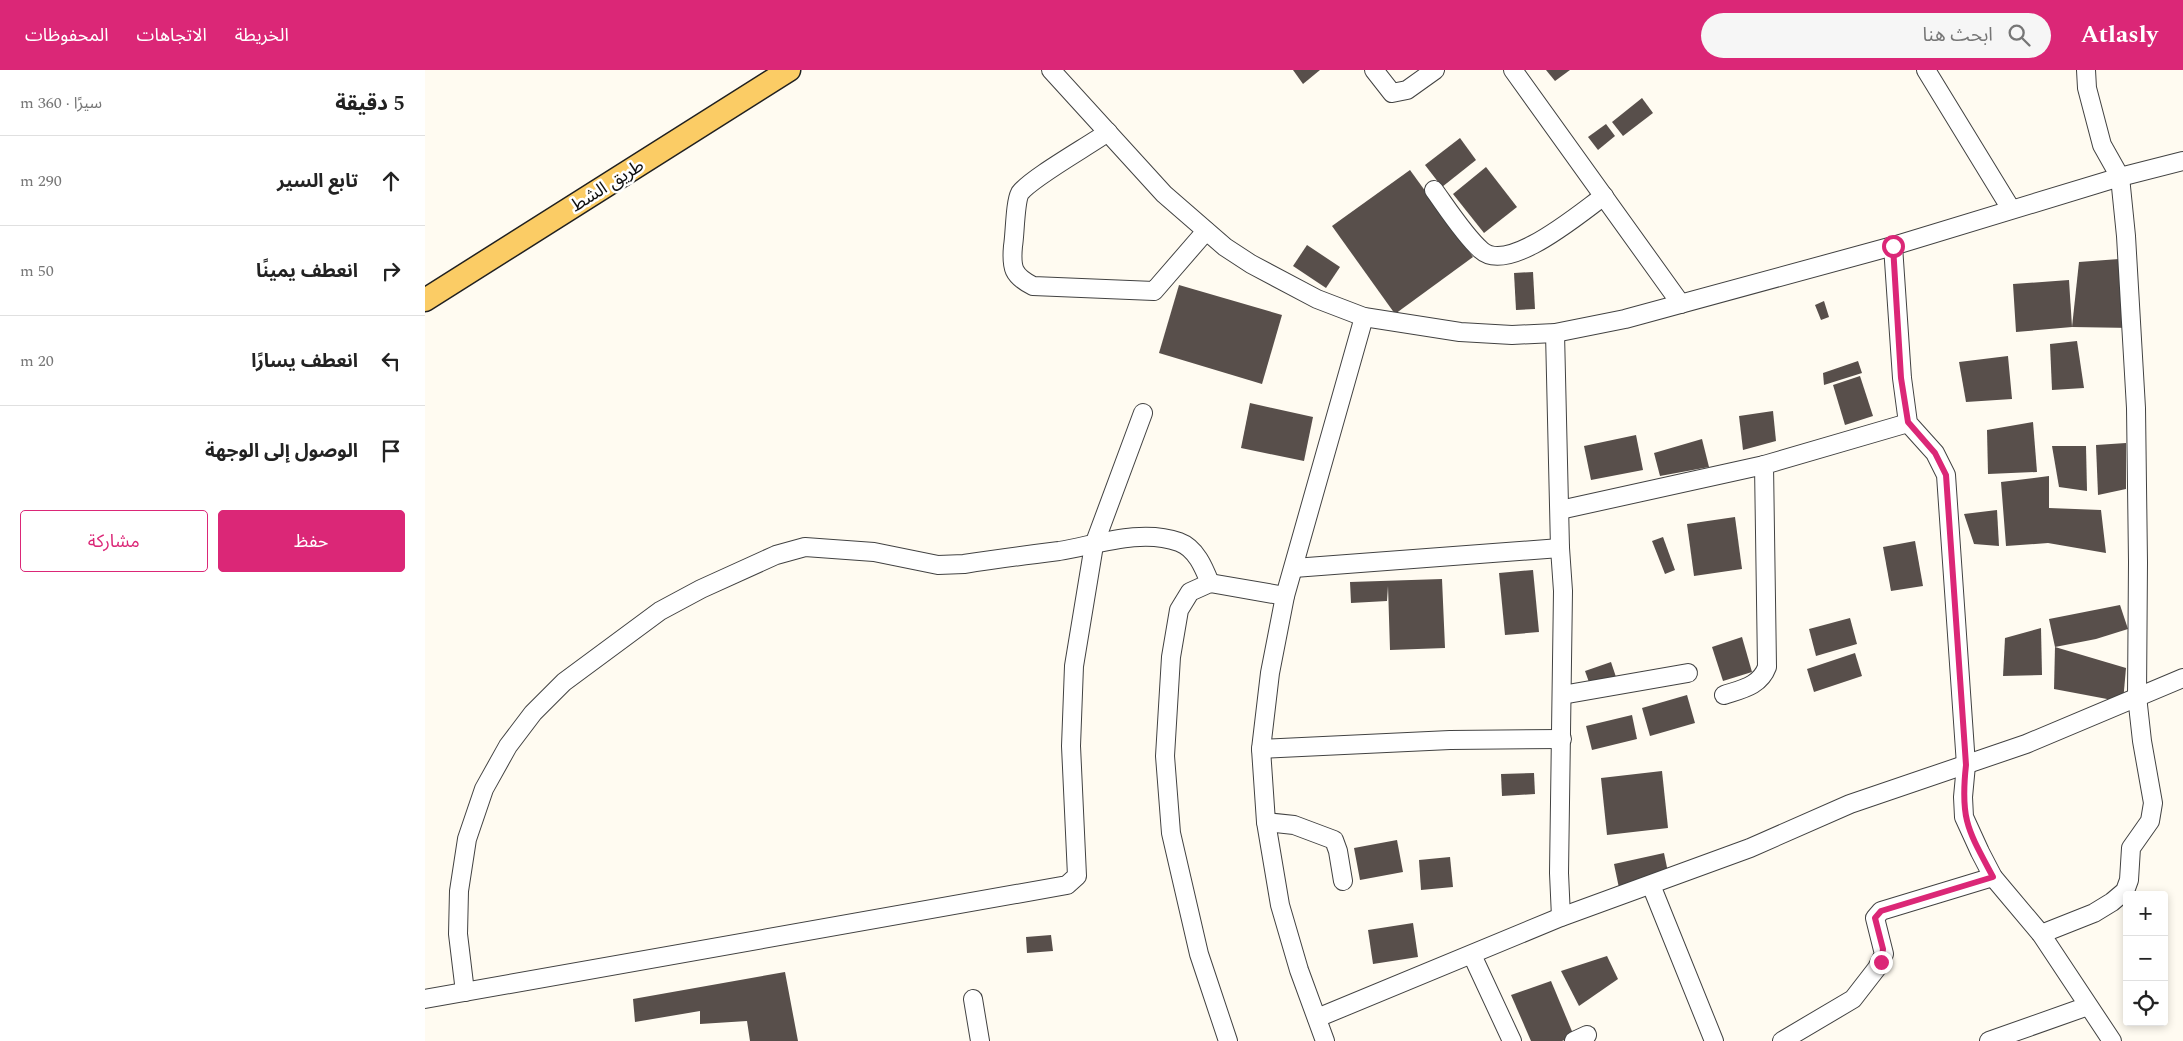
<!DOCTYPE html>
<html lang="ar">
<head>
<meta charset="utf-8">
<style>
  :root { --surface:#fff; --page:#f6f6f6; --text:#222; --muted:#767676; --line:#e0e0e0; --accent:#db2777 }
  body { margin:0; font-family:Spectral,"Noto Sans Arabic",serif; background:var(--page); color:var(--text); direction:rtl }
  .controls { position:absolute; right:15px; bottom:15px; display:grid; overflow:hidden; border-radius:5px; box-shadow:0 2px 8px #0003 }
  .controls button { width:45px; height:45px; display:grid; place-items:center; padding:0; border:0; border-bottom:1px solid var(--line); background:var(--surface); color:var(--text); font:25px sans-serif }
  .stop { position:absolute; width:15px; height:15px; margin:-11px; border:4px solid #db2777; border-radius:50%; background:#fff }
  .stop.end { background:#db2777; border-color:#fff; box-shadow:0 1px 5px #0008 }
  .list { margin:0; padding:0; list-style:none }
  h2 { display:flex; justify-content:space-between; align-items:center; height:65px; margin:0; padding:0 20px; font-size:21px }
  h2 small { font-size:16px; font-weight:400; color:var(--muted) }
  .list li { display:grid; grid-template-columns:32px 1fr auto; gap:15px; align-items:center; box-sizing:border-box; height:90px; padding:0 20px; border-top:1px solid var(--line) }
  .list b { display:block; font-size:19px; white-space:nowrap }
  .list em { font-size:16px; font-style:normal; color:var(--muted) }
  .actions { display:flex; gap:10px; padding:15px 20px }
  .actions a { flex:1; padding:11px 0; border:1px solid var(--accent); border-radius:5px; text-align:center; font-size:18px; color:var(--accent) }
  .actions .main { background:var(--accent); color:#fff }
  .icon { flex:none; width:28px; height:28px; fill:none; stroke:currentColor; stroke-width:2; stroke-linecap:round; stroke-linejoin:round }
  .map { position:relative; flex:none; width:1758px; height:971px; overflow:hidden; direction:ltr }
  header { display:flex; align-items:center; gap:30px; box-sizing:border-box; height:70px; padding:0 25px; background:var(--accent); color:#fff }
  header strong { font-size:24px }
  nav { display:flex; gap:28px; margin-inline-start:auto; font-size:18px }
  .search { width:350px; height:45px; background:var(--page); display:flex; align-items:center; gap:12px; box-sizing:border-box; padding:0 18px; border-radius:28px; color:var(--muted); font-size:19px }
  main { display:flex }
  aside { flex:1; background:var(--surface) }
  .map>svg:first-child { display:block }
  .building { fill:#584f4b }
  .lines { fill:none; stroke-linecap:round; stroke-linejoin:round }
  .minor-casing { stroke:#424242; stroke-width:20 }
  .major-casing { stroke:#202020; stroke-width:25 }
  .minor { stroke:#fff; stroke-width:18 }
  .major { stroke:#fbcc65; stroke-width:22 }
  .route { stroke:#db2777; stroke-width:6 }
  .labels { text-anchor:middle; stroke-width:5; stroke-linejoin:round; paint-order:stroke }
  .street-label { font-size:18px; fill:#0f0f0f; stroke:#fff }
</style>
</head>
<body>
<header>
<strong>Atlasly</strong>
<div class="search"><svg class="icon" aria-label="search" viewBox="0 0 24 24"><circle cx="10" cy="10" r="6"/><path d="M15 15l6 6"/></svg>ابحث هنا</div>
<nav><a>الخريطة</a><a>الاتجاهات</a><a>المحفوظات</a></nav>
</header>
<main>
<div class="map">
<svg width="1758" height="971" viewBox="0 0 1758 971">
  <rect width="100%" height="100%" fill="#fffbf1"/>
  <g class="building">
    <path d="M868,0H895L878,14Z"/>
    <path d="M1121,0H1145L1130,11Z"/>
    <path d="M1217,28L1228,43L1198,66L1187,52Z"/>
    <path d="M1181,54L1190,66L1173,80L1163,67Z"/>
    <path d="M1035,68L1051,90L1017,117L1000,95Z"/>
    <path d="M1061,97L1092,137L1059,163L1028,124Z"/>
    <path d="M985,100L1048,187L970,244L907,156Z"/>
    <path d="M882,175L915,197L901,218L868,196Z"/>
    <path d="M1694,189L1707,258L1647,257L1654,192Z"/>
    <path d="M1108,202L1110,239L1091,240L1089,203Z"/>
    <path d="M1644,210L1647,257L1591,262L1588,214Z"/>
    <path d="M754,215L857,245L837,314L734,283Z"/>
    <path d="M1399,231L1404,247L1396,250L1390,235Z"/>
    <path d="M1652,271L1659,318L1627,320L1625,274Z"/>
    <path d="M1583,286L1587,329L1541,332L1534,292Z"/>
    <path d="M1433,291L1437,303L1399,315L1398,303Z"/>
    <path d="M1435,306L1448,346L1420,355L1408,315Z"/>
    <path d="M825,333L888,347L879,391L816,378Z"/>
    <path d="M1348,341L1351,371L1318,380L1314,346Z"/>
    <path d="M1608,352L1612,402L1563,404L1562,360Z"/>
    <path d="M1211,365L1218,400L1166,410L1159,376Z"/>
    <path d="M1277,369L1284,397L1235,406L1229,383Z"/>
    <path d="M1701,373V419L1673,425L1671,375Z"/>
    <path d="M1627,376H1661L1662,421L1634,417Z"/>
    <path d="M1624,406V438L1676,440L1681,483L1623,473L1581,476L1576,412Z"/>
    <path d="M1572,440L1574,476L1549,474L1539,444Z"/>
    <path d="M1310,447L1317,499L1269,506L1262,454Z"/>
    <path d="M1238,467L1250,500L1240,504L1227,471Z"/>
    <path d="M1490,471L1498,516L1466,521L1458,477Z"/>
    <path d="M1108,500L1114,562L1080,565L1074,503Z"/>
    <path d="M1017,509L1020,578L965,580L963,516L962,531L926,533L925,512Z"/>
    <path d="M1695,535L1703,559L1671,569L1630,577L1624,549Z"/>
    <path d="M1425,548L1432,574L1391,586L1384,559Z"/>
    <path d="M1616,558L1617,605L1578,606L1580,568Z"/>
    <path d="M1317,567L1327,602L1298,611L1287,577Z"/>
    <path d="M1630,577L1701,598L1698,632L1629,619Z"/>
    <path d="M1430,583L1437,606L1389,622L1382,599Z"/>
    <path d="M1186,592L1191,607L1165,615L1160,601Z"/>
    <path d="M1262,625L1270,653L1225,666L1217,638Z"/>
    <path d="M1207,645L1212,669L1167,680L1161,656Z"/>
    <path d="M1237,701L1243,758L1182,765L1176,708Z"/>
    <path d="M1109,703L1110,724L1077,726L1076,704Z"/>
    <path d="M972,770L978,802L935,810L929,778Z"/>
    <path d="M1239,783L1244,807L1194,818L1189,794Z"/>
    <path d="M1025,787L1028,817L996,820L994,790Z"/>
    <path d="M988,853L993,887L948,894L943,860Z"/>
    <path d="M626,865L628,881L602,883L601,867Z"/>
    <path d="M1182,886L1193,909L1154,936L1136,901Z"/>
    <path d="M360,902L373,971H325L322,951L275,954V941L210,952L208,929Z"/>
    <path d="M1126,911L1149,966L1137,971H1106L1086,925Z"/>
  </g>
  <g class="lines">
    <g class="minor-casing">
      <g id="minor">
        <path d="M626,0L739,124L800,177L826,194L892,229L939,247L1035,262L1087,265L1130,263L1200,249L1468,176L1695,107L1758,91"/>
        <path d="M949,0L967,23L982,20L1010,0"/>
        <path d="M1088,0L1256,234"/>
        <path d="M1501,0L1586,139"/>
        <path d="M683,62C665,75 606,108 595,123C590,132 590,165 588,176C586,198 588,206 608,216L729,221L781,161"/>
        <path d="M1009,120C1022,138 1040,166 1056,180C1083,205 1155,143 1179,126"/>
        <path d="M1468,176L1477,308L1483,353L1510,383L1521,405L1541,695L1538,727L1539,747L1555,782L1568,807L1616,864L1687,971"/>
        <path d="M1130,263L1135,478L1138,521L1134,803L1136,847"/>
        <path d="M1135,440L1339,395"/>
        <path d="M869,498L1135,478"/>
        <path d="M1137,625L1263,603"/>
        <path d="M1299,625C1317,619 1335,616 1342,597L1339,395L1483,353"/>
        <path d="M836,679L1025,670L1137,669"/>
        <path d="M841,752L869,755L909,770L913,781L918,811"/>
        <path d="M1226,815L1289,971"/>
        <path d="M1616,864L1669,843L1687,832L1700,821L1704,810L1706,778L1725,751L1728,733L1717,671L1712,626L1713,492L1711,338L1701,166L1695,107L1677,75L1662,18L1661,0"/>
        <path d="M1047,885L1087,971"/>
        <path d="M40,922L33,864L34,821L42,769L59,719L83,676L108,643L139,612L235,541L276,519L351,485L380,477L449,482L513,495L539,494C571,489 602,485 634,481C671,475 716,458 754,472C771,478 779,498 785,513"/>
        <path d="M0,929L642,815L652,806L646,676L649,596L669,475L718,343"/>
        <path d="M548,929L555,971"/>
        <path d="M892,948L1136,847L1325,778L1425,734L1601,674L1758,608"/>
        <path d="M803,971L774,884L746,763L740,686L746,587L754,540L765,522L785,513L860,526"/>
        <path d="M900,971L874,900L855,835L841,752L836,679L845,603L860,526L939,247"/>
        <path d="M1149,971L1162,965"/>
        <path d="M1357,971L1428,929L1452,898L1459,884L1450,848L1456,841L1568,807"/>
        <path d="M1564,971L1663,936"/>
      </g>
    </g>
    <g class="major-casing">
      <path id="major" d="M0,230L364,0"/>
    </g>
    <use href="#minor" class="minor"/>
    <use href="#major" class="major"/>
  </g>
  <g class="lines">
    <path class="route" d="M1456,892L1458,879L1450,848L1456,841L1568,807C1543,760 1535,750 1541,695L1521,405L1510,383L1483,352L1476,308L1468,176"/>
  </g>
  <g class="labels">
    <g class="street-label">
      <text transform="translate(182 115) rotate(-32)" y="6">طريق الشط</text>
    </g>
  </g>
</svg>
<div class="controls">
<button>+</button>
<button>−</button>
<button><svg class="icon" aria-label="locate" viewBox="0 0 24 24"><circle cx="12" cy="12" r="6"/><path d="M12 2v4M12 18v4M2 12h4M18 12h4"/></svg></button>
</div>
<div class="stop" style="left:1468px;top:176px"></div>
<div class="stop end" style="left:1456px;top:892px"></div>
</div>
<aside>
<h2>5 دقيقة<small>سيرًا · 360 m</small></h2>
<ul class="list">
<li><svg class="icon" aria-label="ahead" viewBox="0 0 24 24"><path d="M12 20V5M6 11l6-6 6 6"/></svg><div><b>تابع السير</b></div><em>290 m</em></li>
<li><svg class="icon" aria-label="right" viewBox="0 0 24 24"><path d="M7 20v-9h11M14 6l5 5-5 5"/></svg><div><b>انعطف يمينًا</b></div><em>50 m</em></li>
<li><svg class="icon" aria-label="left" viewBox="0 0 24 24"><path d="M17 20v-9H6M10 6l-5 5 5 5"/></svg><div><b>انعطف يسارًا</b></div><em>20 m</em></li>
<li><svg class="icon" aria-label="arrive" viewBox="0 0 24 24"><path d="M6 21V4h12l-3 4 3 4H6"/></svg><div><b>الوصول إلى الوجهة</b></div></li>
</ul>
<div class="actions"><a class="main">حفظ</a><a>مشاركة</a></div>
</aside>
</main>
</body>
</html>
